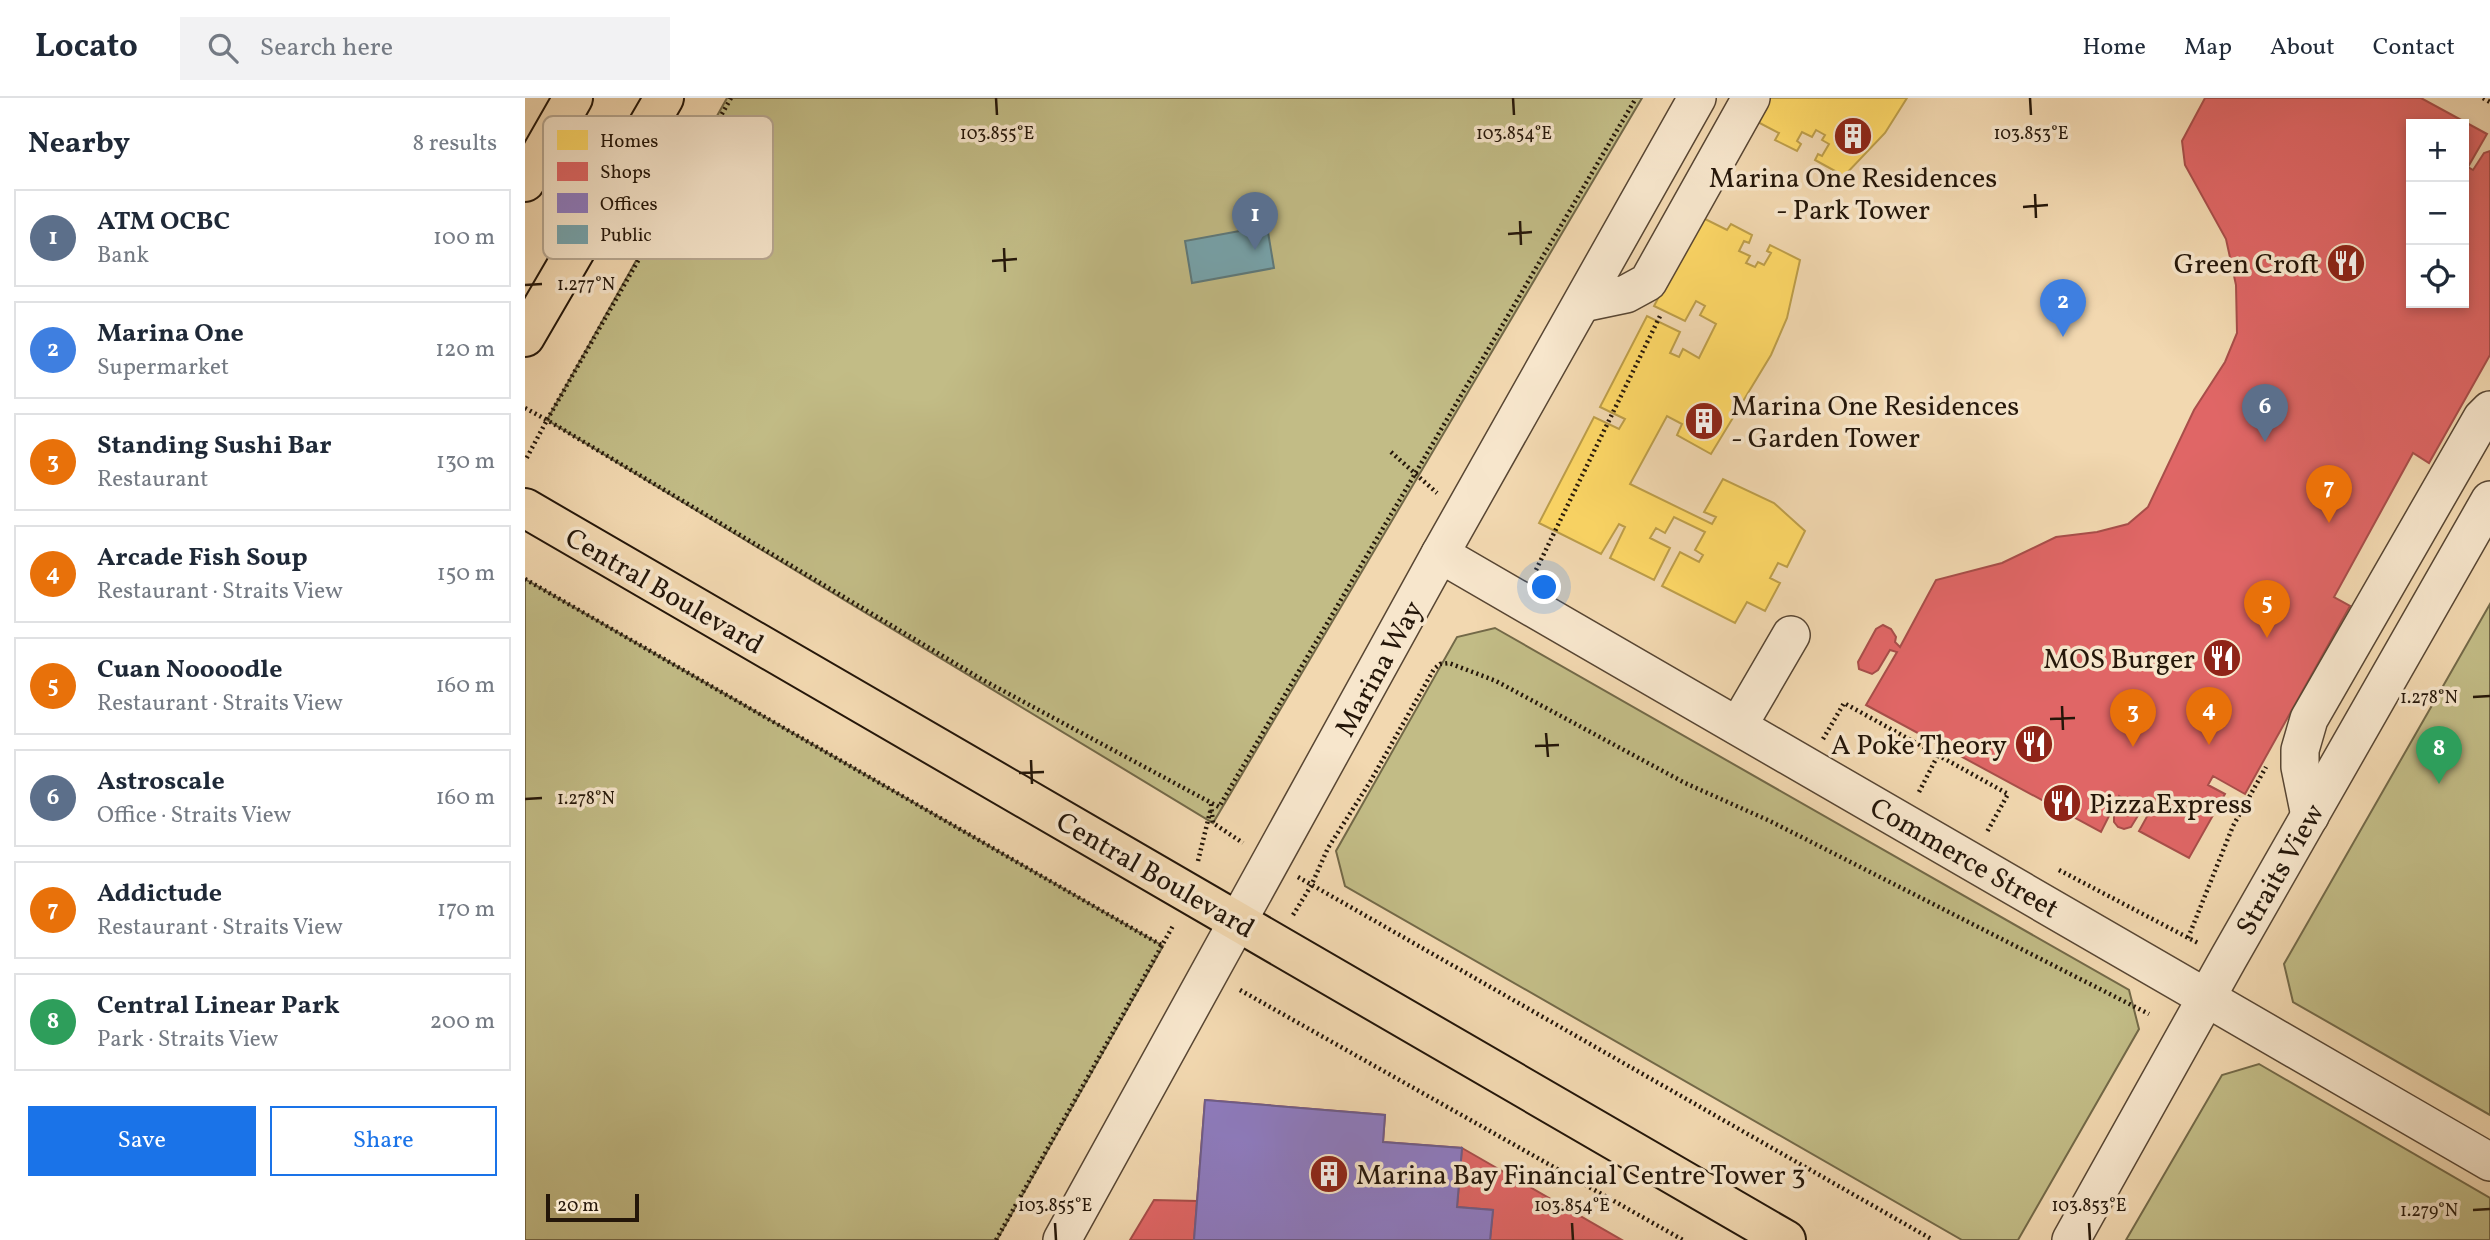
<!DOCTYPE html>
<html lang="en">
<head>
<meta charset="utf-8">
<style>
  :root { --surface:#fff; --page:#f2f2f3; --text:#1f2937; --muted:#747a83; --line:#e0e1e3; --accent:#1a73e8 }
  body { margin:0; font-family:Vollkorn,serif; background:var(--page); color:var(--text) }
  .controls { position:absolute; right:21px; top:21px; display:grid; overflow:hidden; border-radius:0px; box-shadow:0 4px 10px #0003 }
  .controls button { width:63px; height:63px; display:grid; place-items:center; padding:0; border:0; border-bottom:2px solid var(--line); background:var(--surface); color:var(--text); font:35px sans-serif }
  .scale { position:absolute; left:21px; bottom:18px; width:93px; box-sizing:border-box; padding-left:7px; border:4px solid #241609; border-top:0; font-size:19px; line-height:24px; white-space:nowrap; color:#241609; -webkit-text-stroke:5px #f7e6cc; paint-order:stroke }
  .you { position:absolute; left:1020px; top:490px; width:24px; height:24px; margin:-18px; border:5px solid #fff; border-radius:50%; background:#1a73e8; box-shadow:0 0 0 10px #1a73e833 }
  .badge { display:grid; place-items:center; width:46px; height:46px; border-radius:50%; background:var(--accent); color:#fff; font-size:23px; font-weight:700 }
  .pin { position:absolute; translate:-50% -58px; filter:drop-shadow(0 2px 4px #0008) }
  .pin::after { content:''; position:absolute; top:37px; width:24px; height:21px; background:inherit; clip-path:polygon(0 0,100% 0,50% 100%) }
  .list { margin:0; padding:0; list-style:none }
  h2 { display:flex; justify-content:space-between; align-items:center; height:91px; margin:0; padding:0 28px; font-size:30px }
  h2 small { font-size:23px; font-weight:400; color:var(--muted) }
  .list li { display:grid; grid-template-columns:46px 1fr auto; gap:21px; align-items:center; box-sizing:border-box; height:98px; margin:0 14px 14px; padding:0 14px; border:2px solid var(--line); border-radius:0px }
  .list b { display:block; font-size:26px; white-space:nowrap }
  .list p { margin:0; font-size:23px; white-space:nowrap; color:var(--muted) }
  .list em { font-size:23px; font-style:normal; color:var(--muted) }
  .actions { display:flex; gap:14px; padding:21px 28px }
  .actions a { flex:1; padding:16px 0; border:2px solid var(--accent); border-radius:0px; text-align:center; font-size:24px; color:var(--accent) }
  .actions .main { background:var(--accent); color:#fff }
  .icon { flex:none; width:38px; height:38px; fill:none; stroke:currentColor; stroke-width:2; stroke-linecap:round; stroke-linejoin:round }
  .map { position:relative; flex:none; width:1965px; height:1142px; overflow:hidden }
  header { display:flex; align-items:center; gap:42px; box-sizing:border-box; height:98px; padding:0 35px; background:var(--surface); border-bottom:2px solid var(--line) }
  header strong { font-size:33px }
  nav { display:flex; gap:38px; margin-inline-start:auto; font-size:24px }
  .search { width:490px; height:63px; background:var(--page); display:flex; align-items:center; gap:18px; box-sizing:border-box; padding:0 24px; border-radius:0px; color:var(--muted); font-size:26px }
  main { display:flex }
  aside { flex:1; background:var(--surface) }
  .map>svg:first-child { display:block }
  .green { fill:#c2bc86; stroke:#736948; stroke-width:2 }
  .homes { fill:#ffd966; stroke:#bd9e4a; stroke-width:2 }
  .shops { fill:#e06666; stroke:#a84e4a; stroke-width:2; fill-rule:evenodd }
  .offices { fill:#8e7cc3; stroke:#6e5d8b; stroke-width:2 }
  .public { fill:#76a5af; stroke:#5d7a7d; stroke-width:2 }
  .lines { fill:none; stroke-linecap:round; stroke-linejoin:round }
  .minor-casing { stroke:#584633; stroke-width:40 }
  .major-casing { stroke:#241609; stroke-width:42 }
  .path { stroke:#241609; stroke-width:4.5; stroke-dasharray:2 3.5; stroke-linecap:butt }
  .minor { stroke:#f7e6cc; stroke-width:37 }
  .major { stroke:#f2d8b0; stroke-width:38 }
  .ticks { fill:none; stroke:#241609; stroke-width:2.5 }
  .labels { text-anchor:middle; stroke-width:7; stroke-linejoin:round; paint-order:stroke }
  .poi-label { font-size:28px; fill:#241609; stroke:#f7e6cc; text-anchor:end }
  .street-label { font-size:28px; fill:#241609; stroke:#f7e6cc }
  .key { fill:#f7e6cc; stroke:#b8a892; stroke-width:2 }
  .key-label { font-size:19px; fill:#241609 }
  .ticks-label { font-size:18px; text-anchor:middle; fill:#241609; stroke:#f7e6cc; stroke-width:7; stroke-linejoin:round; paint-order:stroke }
</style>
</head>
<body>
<header>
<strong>Locato</strong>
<div class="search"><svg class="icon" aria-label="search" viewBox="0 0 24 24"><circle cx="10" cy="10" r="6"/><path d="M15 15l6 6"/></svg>Search here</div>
<nav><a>Home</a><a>Map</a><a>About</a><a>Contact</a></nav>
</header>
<main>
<aside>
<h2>Nearby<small>8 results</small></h2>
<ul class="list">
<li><span class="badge" style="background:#5c6f8a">1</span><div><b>ATM OCBC</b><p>Bank</p></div><em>100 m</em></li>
<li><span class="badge" style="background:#3f7fe0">2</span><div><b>Marina One</b><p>Supermarket</p></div><em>120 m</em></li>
<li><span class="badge" style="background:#e8710a">3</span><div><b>Standing Sushi Bar</b><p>Restaurant</p></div><em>130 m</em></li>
<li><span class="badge" style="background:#e8710a">4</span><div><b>Arcade Fish Soup</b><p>Restaurant · Straits View</p></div><em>150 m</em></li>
<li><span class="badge" style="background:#e8710a">5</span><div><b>Cuan Noooodle</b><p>Restaurant · Straits View</p></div><em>160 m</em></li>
<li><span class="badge" style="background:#5c6f8a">6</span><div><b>Astroscale</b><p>Office · Straits View</p></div><em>160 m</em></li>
<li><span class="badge" style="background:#e8710a">7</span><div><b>Addictude</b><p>Restaurant · Straits View</p></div><em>170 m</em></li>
<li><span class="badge" style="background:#2e9e5b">8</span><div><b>Central Linear Park</b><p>Park · Straits View</p></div><em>200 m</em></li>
</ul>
<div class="actions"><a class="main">Save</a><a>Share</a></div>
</aside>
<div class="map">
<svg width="1965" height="1142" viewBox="0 0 1965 1142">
  <rect width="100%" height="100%" fill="#f2d8b0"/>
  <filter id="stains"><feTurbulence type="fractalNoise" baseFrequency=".00286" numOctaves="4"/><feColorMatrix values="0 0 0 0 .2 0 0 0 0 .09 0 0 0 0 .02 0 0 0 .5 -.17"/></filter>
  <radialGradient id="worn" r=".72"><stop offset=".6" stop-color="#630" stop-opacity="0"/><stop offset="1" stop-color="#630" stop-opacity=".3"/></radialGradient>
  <g class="green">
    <path d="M202,0H1117L688,725L22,322Z"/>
    <path d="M0,481L638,848L472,1142H0Z"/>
    <path d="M1965,506V1017L1768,904L1759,866Z"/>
    <path d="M970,530L1604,892L1614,931L1493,1142H1437L820,788L811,753L932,539Z"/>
    <path d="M1734,966L1965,1100V1142H1601L1697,977Z"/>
  </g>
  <g class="homes">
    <path d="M1239,0H1382L1360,35L1319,78L1290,62L1293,56L1297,58L1304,46L1297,42L1300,37L1291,32L1287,39L1277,34L1272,43L1276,46L1272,53L1250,42L1254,35L1227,21Z"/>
    <path d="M1176,119L1202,132L1206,126L1227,137L1224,145L1219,143L1214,153L1225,158L1221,165L1230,169L1233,164L1239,167L1246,155L1242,153L1245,147L1275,162L1262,220L1246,257L1186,356L1152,337L1157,326L1142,318L1105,386L1187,426L1191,419L1179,414L1198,381L1249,405L1280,433L1262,469L1253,465L1245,480L1255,485L1240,513L1222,504L1210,525L1137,488L1155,454L1174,464L1178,457L1170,452L1180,434L1149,419L1140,435L1131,430L1125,440L1145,450L1129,482L1085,460L1100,429L1094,426L1076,456L1014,425L1069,319L1094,331L1100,321L1075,309L1122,218L1155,234L1145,255L1154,259L1158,251L1174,260L1191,226L1175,217L1180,208L1171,203L1160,223L1129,208Z"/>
  </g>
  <g class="shops">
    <path d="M1680,0H1896L1962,36L1943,69L1948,72L1959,55L1965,53V257L1904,365L1888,355L1809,499L1825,508L1720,696L1688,678L1683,687L1700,696L1664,760L1614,733L1624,715L1617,711L1606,729L1599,731L1593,729L1589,724V718L1599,701L1594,698L1576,734L1341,607L1372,554L1365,552L1353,572L1347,576L1334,571L1333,564L1351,531L1358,527L1366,531L1371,539L1370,544L1375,549L1411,482L1477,465L1531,439L1572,434L1603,426L1623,409L1669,312L1700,264L1712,235L1711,187L1701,141L1660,67L1657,43ZM1886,26H1939V205H1886Z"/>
    <path d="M680,1002L860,1017L858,1044L937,1050L932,1109L968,1112L1033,1142H669Z"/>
    <path d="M937,1050L1097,1142H965L968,1112L932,1109Z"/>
    <path d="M629,1102L672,1103L669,1142H605Z"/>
  </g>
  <path class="offices" d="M680,1002L860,1017L858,1044L937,1050L932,1109L968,1112L965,1142H669Z"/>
  <path class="public" d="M742,128L749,170L667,185L660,143Z"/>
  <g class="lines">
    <g class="minor-casing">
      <g id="minor">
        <path d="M1058,205L1101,196L1123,184L1226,0"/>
        <path d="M915,456L1965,1064"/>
        <path d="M1213,628L1266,537"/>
        <path d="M1785,718L1775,669V652L1784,621L1957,320L1965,312"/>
        <path d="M537,1142L915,456L1172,0"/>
        <path d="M1546,1142L1703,861L1965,402"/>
      </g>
    </g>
    <g class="major-casing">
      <g id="major">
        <path d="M0,84L48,0"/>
        <path d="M0,239L139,0"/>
        <path d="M0,410L1261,1142"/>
      </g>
    </g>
    <g class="path">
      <path d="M206,0L22,322L458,582L694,709L1111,0"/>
      <path d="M1958,0L1965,4"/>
      <path d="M0,310L22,322L0,363"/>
      <path d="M866,354L912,395"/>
      <path d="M1011,472L1136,216"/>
      <path d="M0,481L638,848"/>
      <path d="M1298,641L1319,605L1483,696L1462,734"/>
      <path d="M1394,694L1413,657"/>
      <path d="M686,706L688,725L718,745"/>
      <path d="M673,763L686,710"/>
      <path d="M1534,772L1675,846"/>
      <path d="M773,779L1408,1142"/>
      <path d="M768,817L786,788L803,750L845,684L909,571L915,566L924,565L971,583L1160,685L1245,723L1624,916"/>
      <path d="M1663,840L1708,728L1741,669"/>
      <path d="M715,892L1158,1142"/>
      <path d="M471,1142L649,826"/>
    </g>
    <use href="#minor" class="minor"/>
    <use href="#major" class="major"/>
  </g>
  <path class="ticks" d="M471,0L472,17M988,0L989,17M1505,0L1506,17M1510,96L1511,120M1498,109L1523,107M995,123L996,147M983,136L1007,134M479,150L480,174M467,163L492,161M0,187L17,186M1948,599L1965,598M1537,608L1538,632M1525,621L1550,620M1021,635L1023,659M1010,648L1034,647M506,662L507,686M494,675L519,674M0,701L17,700M1948,1112L1965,1111M530,1125L531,1142M1047,1125L1048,1142M1564,1125L1565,1142"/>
  <defs>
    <g id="building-disc" transform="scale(2.0125)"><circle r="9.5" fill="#8f2418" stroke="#f7e6cc"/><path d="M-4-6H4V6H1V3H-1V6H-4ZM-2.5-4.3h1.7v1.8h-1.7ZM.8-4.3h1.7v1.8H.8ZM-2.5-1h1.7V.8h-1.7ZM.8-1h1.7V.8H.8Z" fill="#fff"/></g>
    <g id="restaurant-disc" transform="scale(2.0125)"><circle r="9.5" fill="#8f2418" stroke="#f7e6cc"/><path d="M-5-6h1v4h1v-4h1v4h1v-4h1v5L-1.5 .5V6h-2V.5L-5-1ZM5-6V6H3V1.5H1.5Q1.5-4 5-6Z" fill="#fff"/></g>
  </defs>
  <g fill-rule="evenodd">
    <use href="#building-disc" x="1328" y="38"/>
    <use href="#restaurant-disc" x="1821" y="165"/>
    <use href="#building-disc" x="1179" y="323"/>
    <use href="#restaurant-disc" x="1697" y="560"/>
    <use href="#restaurant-disc" x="1509" y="646"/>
    <use href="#restaurant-disc" x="1537" y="705"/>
    <use href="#building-disc" x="804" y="1076"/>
  </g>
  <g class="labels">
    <g class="poi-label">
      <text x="1328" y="89" text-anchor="middle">Marina One Residences<tspan x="1328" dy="32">- Park Tower</tspan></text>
      <text x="1794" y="175">Green Croft</text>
      <text x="1206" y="317" text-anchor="start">Marina One Residences<tspan x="1206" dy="32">- Garden Tower</tspan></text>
      <text x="1670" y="570">MOS Burger</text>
      <text x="1482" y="656">A Poke Theory</text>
      <text x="1564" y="715" text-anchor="start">PizzaExpress</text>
      <text x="831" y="1086" text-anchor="start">Marina Bay Financial Centre Tower 3</text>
    </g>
    <g class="street-label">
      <text transform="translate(140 492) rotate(30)" y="10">Central Boulevard</text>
      <text transform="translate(853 570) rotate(-61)" y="10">Marina Way</text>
      <text transform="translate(1440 759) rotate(30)" y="10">Commerce Street</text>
      <text transform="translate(1754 771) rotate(-60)" y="10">Straits View</text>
      <text transform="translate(631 776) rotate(30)" y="10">Central Boulevard</text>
    </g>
  </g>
  <rect x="18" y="18" width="230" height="143" rx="10" class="key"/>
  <rect x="32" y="32" width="31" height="20" fill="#ffd966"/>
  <rect x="32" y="64" width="31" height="19" fill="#e06666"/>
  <rect x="32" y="95" width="31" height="20" fill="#8e7cc3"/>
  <rect x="32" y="127" width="31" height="19" fill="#76a5af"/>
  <g class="key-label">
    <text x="75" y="49">Homes</text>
    <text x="75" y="80">Shops</text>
    <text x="75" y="112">Offices</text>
    <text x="75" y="143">Public</text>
  </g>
  <g class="ticks-label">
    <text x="472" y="41">103.855°E</text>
    <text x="989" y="41">103.854°E</text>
    <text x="1506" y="41">103.853°E</text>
    <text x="61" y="192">1.277°N</text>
    <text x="1904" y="605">1.278°N</text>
    <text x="61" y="706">1.278°N</text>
    <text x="530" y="1113">103.855°E</text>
    <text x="1047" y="1113">103.854°E</text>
    <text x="1564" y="1113">103.853°E</text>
    <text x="1904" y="1118">1.279°N</text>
  </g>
  <rect width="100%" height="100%" filter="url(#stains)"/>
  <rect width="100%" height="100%" fill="url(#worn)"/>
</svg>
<div class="controls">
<button>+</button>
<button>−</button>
<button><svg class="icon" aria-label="locate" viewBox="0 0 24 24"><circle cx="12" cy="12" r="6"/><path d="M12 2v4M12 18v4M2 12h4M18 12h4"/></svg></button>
</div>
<div class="scale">20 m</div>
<div class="you"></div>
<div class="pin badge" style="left:730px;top:152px;background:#5c6f8a">1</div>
<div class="pin badge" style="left:1538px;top:239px;background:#3f7fe0">2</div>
<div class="pin badge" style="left:1608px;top:649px;background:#e8710a">3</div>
<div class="pin badge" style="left:1684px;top:647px;background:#e8710a">4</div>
<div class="pin badge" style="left:1742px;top:540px;background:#e8710a">5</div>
<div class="pin badge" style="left:1740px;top:344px;background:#5c6f8a">6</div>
<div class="pin badge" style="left:1804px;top:425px;background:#e8710a">7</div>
<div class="pin badge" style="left:1914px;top:686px;background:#2e9e5b">8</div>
</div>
</main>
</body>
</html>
